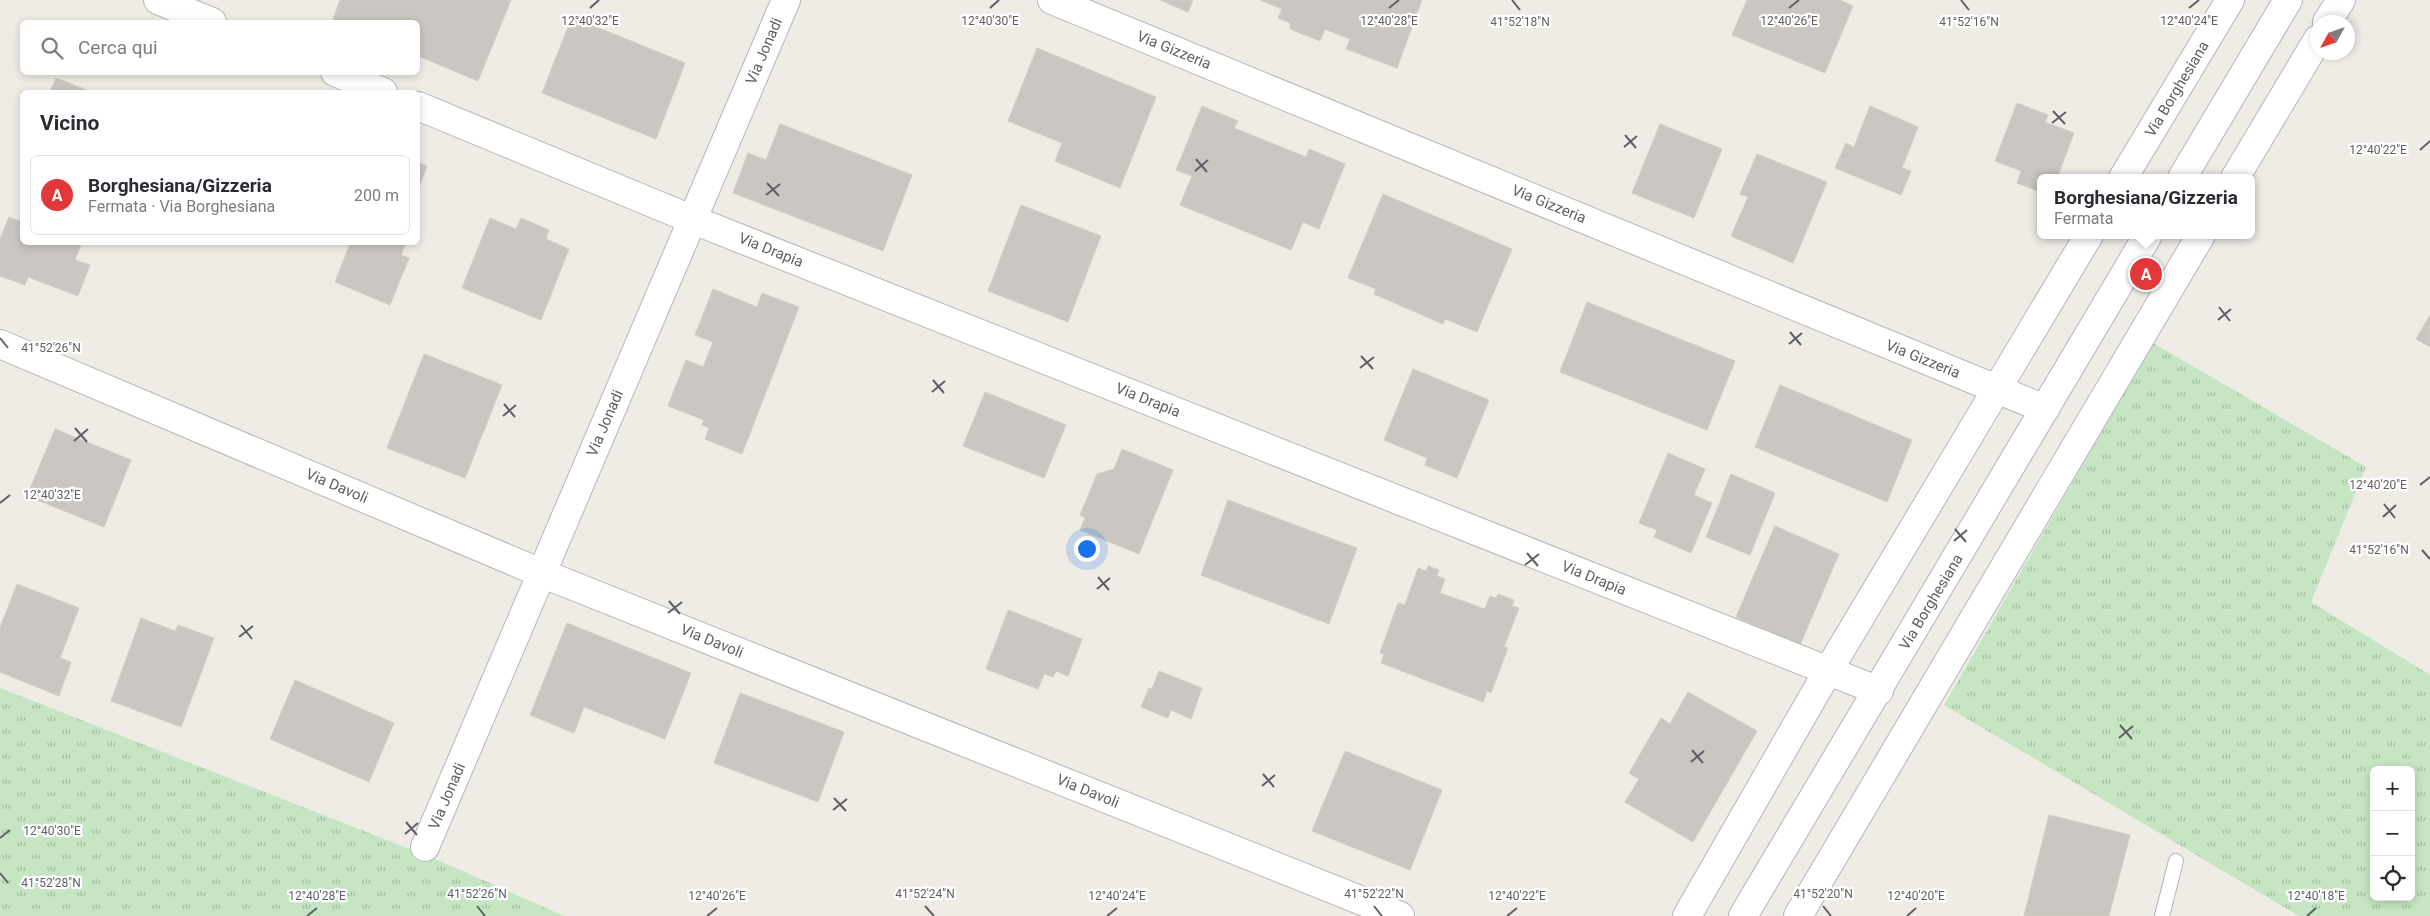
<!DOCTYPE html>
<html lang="it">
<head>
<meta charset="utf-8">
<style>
  :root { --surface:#fff; --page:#f7f7f7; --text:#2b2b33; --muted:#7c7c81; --line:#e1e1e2; --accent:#e23839 }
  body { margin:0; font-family:Roboto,sans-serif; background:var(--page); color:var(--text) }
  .controls { position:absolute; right:15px; bottom:15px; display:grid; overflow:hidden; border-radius:8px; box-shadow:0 2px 8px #0003 }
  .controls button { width:45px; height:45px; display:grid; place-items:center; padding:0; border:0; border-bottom:1px solid var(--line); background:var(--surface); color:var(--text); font:25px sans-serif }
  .compass { position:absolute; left:2310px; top:15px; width:45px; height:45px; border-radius:50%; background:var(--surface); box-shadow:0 2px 8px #0003; rotate:230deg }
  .you { position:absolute; left:1086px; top:548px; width:18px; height:18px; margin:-12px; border:4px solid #fff; border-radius:50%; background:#1a73e8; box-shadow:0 0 0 8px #1a73e833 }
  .badge { display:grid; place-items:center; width:32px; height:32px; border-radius:50%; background:var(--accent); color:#fff; font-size:16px; font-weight:700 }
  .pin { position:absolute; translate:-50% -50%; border:2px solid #fff; box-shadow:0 1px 5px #0006 }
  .popup { position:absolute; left:2037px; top:174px; width:218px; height:65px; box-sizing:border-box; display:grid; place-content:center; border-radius:8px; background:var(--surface); filter:drop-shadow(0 1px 4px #0005); font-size:16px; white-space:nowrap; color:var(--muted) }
  .popup b { font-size:19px; color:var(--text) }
  .popup::after { content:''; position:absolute; left:50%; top:100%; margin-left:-10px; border:10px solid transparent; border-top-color:var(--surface) }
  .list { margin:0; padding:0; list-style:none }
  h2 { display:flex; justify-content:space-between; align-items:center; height:65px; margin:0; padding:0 20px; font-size:21px }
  h2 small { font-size:16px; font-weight:400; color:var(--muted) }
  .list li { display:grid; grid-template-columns:32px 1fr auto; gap:15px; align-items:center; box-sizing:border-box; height:80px; margin:0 10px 10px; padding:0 10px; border:1px solid var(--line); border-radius:8px }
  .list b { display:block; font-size:19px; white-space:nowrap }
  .list p { margin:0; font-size:16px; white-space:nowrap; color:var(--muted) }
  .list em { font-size:16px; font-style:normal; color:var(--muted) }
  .icon { flex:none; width:28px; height:28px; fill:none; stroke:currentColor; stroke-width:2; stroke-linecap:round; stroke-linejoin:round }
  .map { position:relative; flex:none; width:2430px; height:916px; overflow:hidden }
  .search { position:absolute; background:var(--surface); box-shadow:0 2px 8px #0003; left:20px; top:20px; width:400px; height:55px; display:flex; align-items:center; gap:12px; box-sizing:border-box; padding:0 18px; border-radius:8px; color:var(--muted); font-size:19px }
  .panel { position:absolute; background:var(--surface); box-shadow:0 2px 8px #0003; left:20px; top:90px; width:400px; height:155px; border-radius:8px }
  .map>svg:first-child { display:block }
  .grass { fill:url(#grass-tufts); fill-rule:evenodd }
  .building { fill:#cac7c2; stroke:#d3cdc4 }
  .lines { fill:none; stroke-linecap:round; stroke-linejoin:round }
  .lane-casing { stroke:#b3b6ba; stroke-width:16 }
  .street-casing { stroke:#b3b6ba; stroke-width:30 }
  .secondary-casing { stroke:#b2b5ba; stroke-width:30 }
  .lane { stroke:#fff; stroke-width:14 }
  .street { stroke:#fff; stroke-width:28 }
  .secondary { stroke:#fff; stroke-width:28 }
  .ticks { fill:none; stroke:#5d6165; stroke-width:2 }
  .labels { text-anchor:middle; stroke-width:4.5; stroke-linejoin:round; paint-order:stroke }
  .street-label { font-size:15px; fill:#5d6165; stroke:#fff }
  .ticks-label { font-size:12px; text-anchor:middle; fill:#5d6165; stroke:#fff; stroke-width:4.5; stroke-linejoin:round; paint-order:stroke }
</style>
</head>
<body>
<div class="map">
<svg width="2430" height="916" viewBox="0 0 2430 916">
  <defs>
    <pattern id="grass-tufts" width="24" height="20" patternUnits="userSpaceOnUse" patternTransform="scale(1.25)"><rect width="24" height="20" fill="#c6e5c3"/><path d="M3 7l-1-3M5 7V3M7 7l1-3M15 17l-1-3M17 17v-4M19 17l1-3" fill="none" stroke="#a4bda2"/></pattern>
  </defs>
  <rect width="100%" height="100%" fill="#efece6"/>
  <g class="grass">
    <path d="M2153,343L2366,467L2311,602L2430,675V916H2299L1944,705ZM2374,770H2411V897H2374Z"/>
    <path d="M0,688L440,861L564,916H0Z"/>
  </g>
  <g class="building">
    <path d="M340,0H511L478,81L418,56V22H332Z"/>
    <path d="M1160,0H1193L1188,12Z"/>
    <path d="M1260,0H1422L1397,68L1346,49L1350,39L1325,29L1320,41L1290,29V23L1278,18L1282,9Z"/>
    <path d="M1747,0H1840L1853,6L1825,73L1732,35Z"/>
    <path d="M572,17L685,63L656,139L542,93Z"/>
    <path d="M1037,48L1156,97L1120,188L1055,161L1062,143L1008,121Z"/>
    <path d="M56,78L92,92H50Z"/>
    <path d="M2017,103L2048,115L2045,122L2074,133L2057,178H2041V192L2017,183L2021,171L1995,161Z"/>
    <path d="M1202,106L1238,121L1234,128L1306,157L1309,149L1345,164L1319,229L1303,222L1291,250L1180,205L1192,176L1176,170Z"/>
    <path d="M1870,106L1918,127L1902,168L1911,171L1901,195L1835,168L1846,143L1854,147Z"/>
    <path d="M780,124L912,175L883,251L733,193L748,153L766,160Z"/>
    <path d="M1660,124L1722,149L1694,218L1632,193Z"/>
    <path d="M1757,154L1827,182L1793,263L1731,236L1748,197L1740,194Z"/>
    <path d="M418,162L427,166L418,190Z"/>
    <path d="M1383,194L1512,249L1477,332L1445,319L1443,324L1374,294L1376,289L1348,278Z"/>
    <path d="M1021,205L1101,236L1068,322L988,291Z"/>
    <path d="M9,217L22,222V242H82L75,260L90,265L78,296L28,277L25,285L0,276V239Z"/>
    <path d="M490,218L516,229L521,218L549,230L546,239L569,249L541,320L462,288Z"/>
    <path d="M347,242H406L401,255L409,258L390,305L335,282L350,244Z"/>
    <path d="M713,289L757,307L762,293L799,307L742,454L705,439L709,428L702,425L704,420L668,406L686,360L703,367L713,342L695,335Z"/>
    <path d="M1587,302L1735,361L1707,430L1560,372Z"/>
    <path d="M2430,315V347L2416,339Z"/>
    <path d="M424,354L502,385L465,478L387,448Z"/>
    <path d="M1413,369L1489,400L1457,478L1425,465L1427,458L1384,440Z"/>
    <path d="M1780,385L1912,440L1887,502L1755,447Z"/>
    <path d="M985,392L1066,425L1044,478L963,446Z"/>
    <path d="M55,429L131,460L104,527L27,496Z"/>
    <path d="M1122,449L1173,470L1139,554L1080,530L1085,518L1080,515L1097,474L1114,469Z"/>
    <path d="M1668,453L1705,469L1694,495L1712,503L1691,553L1654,537L1657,530L1639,523Z"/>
    <path d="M1731,474L1775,493L1750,555L1706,537Z"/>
    <path d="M1228,500L1357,548L1329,624L1201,575Z"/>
    <path d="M1775,526L1839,554L1800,645L1736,617Z"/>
    <path d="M1428,566L1439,570L1437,576L1445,579L1440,593L1485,609L1490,596L1496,598L1498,594L1514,600L1512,606L1519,608L1504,647L1508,648L1491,693L1487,691L1483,702L1381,663L1384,654L1380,653L1398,603L1405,605L1418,568L1426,571Z"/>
    <path d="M17,584L79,608L60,658L71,662L59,696L0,672V628Z"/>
    <path d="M1008,610L1082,639L1068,676L1056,671L1053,677L1044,674L1038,689L986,669Z"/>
    <path d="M141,618L175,631L178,625L214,638L181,727L111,701Z"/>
    <path d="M567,623L691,673L665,739L584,707L574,733L530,715Z"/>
    <path d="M1159,671L1202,688L1191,719L1171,710L1168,718L1141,707L1149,688L1152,689Z"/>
    <path d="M295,680L394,723L369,782L270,739Z"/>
    <path d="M1688,692L1757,731L1693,842L1625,802L1639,779L1629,773L1661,718L1670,724Z"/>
    <path d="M740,693L844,732L818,802L714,763Z"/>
    <path d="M1345,751L1442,790L1410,870L1312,831Z"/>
    <path d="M2049,815L2130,835L2109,916H2024Z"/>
  </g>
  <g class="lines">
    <g class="lane-casing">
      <path id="lane" d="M2162,916L2176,861"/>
    </g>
    <g class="street-casing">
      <g id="street">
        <path d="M158,0L212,22"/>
        <path d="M1052,0L2045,409"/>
        <path d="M2327,22L2341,0"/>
        <path d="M335,72L383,92"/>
        <path d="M418,106L691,219L1879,691"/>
        <path d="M2123,178L2230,0"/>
        <path d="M2235,178L2318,39"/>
        <path d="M0,344L541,573L1400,916"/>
        <path d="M425,847L786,0"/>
        <path d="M1687,916L1828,671L2089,235"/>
        <path d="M1798,916L2201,235"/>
      </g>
    </g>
    <g class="secondary-casing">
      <g id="secondary">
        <path d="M2182,178L2288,0"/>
        <path d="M1743,916L2148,235"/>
      </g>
    </g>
    <use href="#lane" class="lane"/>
    <use href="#street" class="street"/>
    <use href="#secondary" class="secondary"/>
  </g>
  <path class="ticks" d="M1512,0L1520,10M1961,0L1969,10M590,8L599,0M990,8L999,0M1389,8L1399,0M1789,8L1799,0M2189,8L2199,0M2053,111L2065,124M2052,123L2066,112M1625,135L1636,148M1624,147L1637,136M2420,150L2430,141M1196,159L1207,172M1195,171L1208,160M767,183L779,196M766,195L780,184M2219,307L2230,321M2218,320L2231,309M1790,332L1801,345M0,338L8,348M1789,344L1802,333M1361,356L1373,369M1360,368L1374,357M933,380L944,393M932,392L945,381M504,404L515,417M503,416L516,405M75,428L87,442M74,441L88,429M2420,485L2430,477M0,503L10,495M2384,504L2395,518M2383,517L2396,505M1955,529L1966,542M1954,541L1967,530M2422,550L2430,559M1527,553L1538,566M1525,565L1539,554M1098,577L1109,590M1097,589L1110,578M669,601L680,614M668,613L682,602M241,625L252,639M239,637L253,626M2120,725L2132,739M2119,738L2133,726M1692,750L1703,763M1691,762L1704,751M1263,774L1274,787M1262,786L1275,775M834,798L846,811M833,810L847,799M406,822L417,835M405,834L418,823M0,838L10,830M0,873L8,883M477,906L485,916M925,906L934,916M1374,906L1382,916M1823,906L1831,916M307,916L317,908M707,916L717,908M1107,916L1117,908M1507,916L1517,908M1907,916L1916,908M2307,916L2316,908"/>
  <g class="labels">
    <g class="street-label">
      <text transform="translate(1174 50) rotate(22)" y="5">Via Gizzeria</text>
      <text transform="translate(764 51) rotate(-67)" y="5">Via Jonadi</text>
      <text transform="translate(2177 89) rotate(-59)" y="5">Via Borghesiana</text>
      <text transform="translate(1549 204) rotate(22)" y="5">Via Gizzeria</text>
      <text transform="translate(771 250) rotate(22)" y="5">Via Drapia</text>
      <text transform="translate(1923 359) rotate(22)" y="5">Via Gizzeria</text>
      <text transform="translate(1148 400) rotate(22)" y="5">Via Drapia</text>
      <text transform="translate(605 423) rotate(-67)" y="5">Via Jonadi</text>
      <text transform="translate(337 486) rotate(23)" y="5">Via Davoli</text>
      <text transform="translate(1594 578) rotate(22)" y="5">Via Drapia</text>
      <text transform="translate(1931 602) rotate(-59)" y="5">Via Borghesiana</text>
      <text transform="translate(712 641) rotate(22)" y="5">Via Davoli</text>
      <text transform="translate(1088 791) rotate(22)" y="5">Via Davoli</text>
      <text transform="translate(447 796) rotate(-67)" y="5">Via Jonadi</text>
    </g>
  </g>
  <g class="ticks-label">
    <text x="590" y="25">12°40'32"E</text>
    <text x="990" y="25">12°40'30"E</text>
    <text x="1389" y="25">12°40'28"E</text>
    <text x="1789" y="25">12°40'26"E</text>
    <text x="2189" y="25">12°40'24"E</text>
    <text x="1520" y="26">41°52'18"N</text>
    <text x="1969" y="26">41°52'16"N</text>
    <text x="2378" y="154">12°40'22"E</text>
    <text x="51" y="352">41°52'26"N</text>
    <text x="2378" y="489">12°40'20"E</text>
    <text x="52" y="499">12°40'32"E</text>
    <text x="2379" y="554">41°52'16"N</text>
    <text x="52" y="835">12°40'30"E</text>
    <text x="51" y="887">41°52'28"N</text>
    <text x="477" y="898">41°52'26"N</text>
    <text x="925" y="898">41°52'24"N</text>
    <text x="1374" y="898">41°52'22"N</text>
    <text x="1823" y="898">41°52'20"N</text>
    <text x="317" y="900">12°40'28"E</text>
    <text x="717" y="900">12°40'26"E</text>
    <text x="1117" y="900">12°40'24"E</text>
    <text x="1517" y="900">12°40'22"E</text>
    <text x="1916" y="900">12°40'20"E</text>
    <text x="2316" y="900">12°40'18"E</text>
  </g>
</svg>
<div class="controls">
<button>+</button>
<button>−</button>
<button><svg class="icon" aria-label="locate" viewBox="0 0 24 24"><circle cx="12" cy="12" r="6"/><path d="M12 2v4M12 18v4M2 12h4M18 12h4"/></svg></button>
</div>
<svg class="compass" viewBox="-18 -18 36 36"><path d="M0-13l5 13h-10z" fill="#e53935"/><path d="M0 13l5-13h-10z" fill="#7c7c81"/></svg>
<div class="you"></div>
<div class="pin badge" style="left:2146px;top:274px">A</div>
<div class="popup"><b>Borghesiana/Gizzeria</b>Fermata</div>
<div class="search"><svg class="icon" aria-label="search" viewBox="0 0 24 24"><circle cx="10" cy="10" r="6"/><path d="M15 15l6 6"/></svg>Cerca qui</div>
<section class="panel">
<h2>Vicino<small></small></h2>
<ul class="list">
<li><span class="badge">A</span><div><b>Borghesiana/Gizzeria</b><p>Fermata · Via Borghesiana</p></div><em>200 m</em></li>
</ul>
</section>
</div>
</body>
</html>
